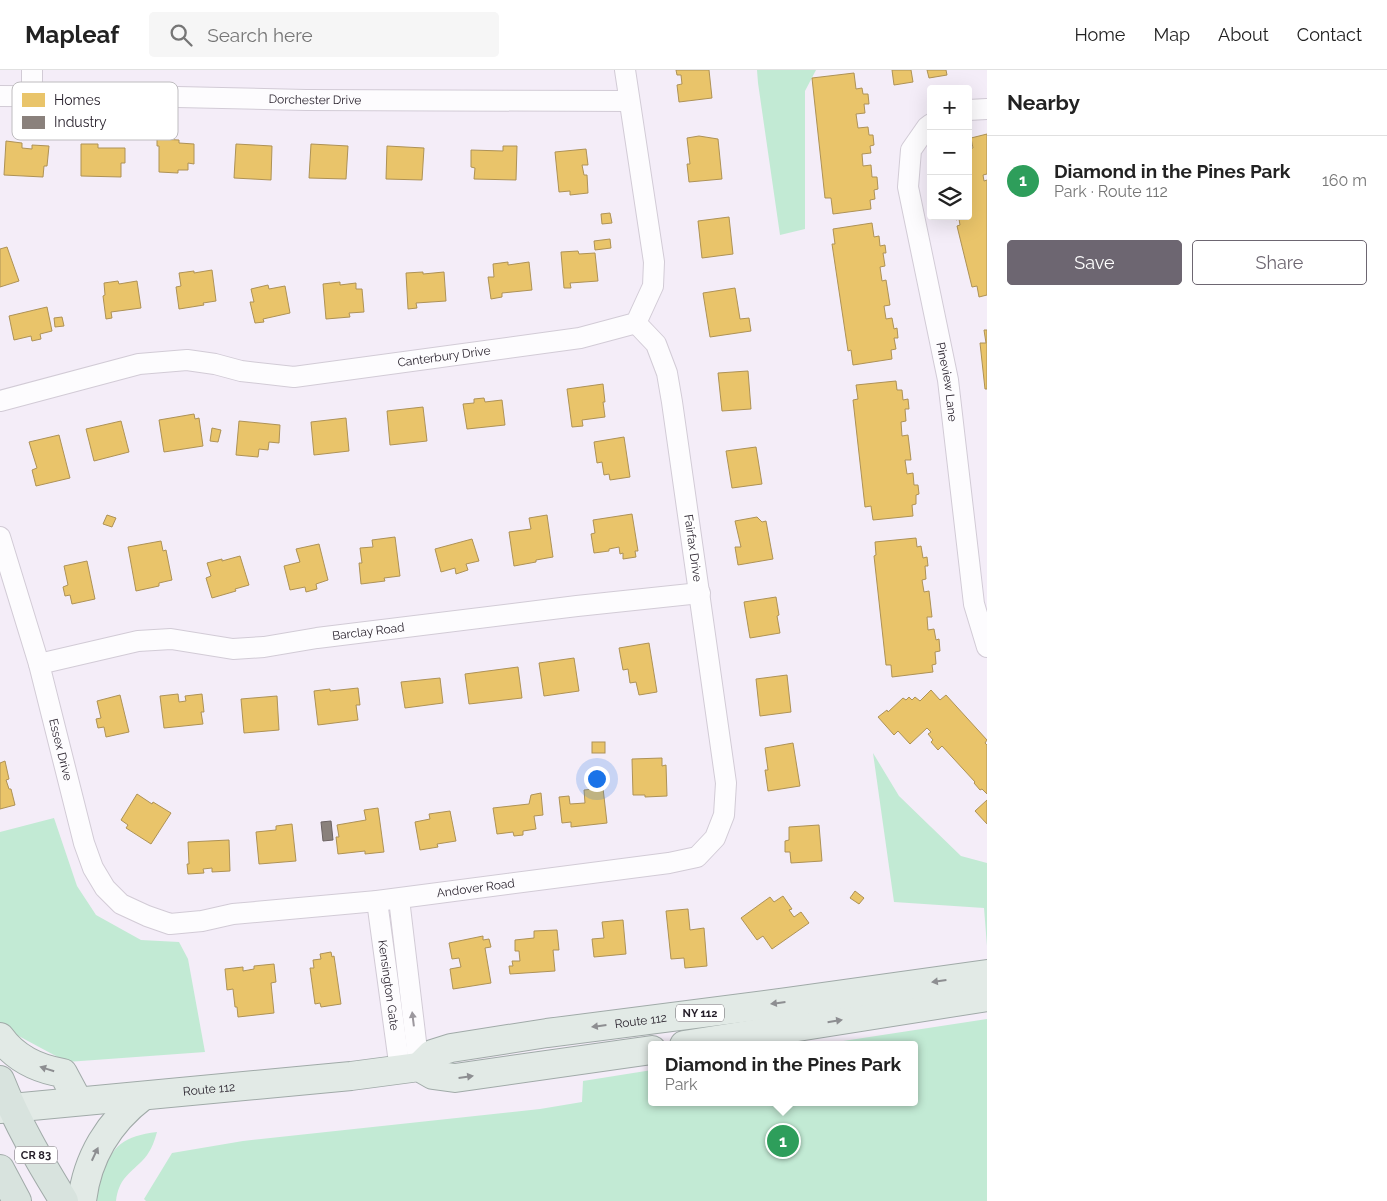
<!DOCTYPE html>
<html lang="en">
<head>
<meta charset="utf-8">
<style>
  :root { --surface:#fff; --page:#f6f6f6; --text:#222; --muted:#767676; --line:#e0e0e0; --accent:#6d6671 }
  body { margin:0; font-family:Raleway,sans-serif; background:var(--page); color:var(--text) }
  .controls { position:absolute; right:15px; top:15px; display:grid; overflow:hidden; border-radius:5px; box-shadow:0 5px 20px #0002 }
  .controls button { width:45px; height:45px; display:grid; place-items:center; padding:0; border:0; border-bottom:1px solid var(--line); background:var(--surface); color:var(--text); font:25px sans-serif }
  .you { position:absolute; left:596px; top:708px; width:18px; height:18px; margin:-12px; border:4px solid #fff; border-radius:50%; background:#1a73e8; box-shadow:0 0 0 8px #1a73e833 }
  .badge { display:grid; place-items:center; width:32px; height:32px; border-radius:50%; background:var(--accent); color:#fff; font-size:16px; font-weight:700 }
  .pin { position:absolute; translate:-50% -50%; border:2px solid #fff; box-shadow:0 1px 5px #0006 }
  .popup { position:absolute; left:648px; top:971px; width:270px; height:65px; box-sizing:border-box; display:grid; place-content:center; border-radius:5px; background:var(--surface); filter:drop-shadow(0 1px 4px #0005); font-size:16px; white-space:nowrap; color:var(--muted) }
  .popup b { font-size:19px; color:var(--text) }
  .popup::after { content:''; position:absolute; left:50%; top:100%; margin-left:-10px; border:10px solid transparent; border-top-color:var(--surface) }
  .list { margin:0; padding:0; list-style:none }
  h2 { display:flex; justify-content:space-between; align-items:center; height:65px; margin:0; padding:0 20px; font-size:21px }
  h2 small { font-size:16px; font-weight:400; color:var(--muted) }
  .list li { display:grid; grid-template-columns:32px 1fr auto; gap:15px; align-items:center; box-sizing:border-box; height:90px; padding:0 20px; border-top:1px solid var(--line) }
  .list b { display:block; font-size:19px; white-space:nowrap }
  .list p { margin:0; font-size:16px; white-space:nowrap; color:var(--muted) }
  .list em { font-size:16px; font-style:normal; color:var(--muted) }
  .actions { display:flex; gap:10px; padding:15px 20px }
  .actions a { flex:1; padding:11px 0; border:1px solid var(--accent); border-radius:5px; text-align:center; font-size:18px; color:var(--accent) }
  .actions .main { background:var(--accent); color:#fff }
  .icon { flex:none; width:28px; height:28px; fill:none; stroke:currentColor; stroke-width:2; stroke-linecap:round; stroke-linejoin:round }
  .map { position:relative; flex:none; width:987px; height:1131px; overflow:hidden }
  header { display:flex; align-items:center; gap:30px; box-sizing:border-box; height:70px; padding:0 25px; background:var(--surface); border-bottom:1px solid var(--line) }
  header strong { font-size:24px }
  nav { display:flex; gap:28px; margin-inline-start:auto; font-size:18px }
  .search { width:350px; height:45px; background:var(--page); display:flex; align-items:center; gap:12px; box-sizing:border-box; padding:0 18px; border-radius:5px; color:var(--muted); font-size:19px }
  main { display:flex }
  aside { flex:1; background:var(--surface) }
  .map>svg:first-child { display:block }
  .green { fill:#c2ead4 }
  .homes { fill:#e9c46a; stroke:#ae9256 }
  .industry { fill:#8a817c; stroke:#6c6363 }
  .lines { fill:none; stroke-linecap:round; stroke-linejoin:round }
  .minor-casing { stroke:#d2cbd6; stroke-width:22 }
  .primary-casing { stroke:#a0aaa8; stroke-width:30 }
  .trunk-casing { stroke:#a0aaa8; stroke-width:30 }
  .minor { stroke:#fdfcfe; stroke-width:20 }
  .primary { stroke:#e2eae6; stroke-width:28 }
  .trunk { stroke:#d8e3de; stroke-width:28 }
  .oneway { fill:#8d8e91 }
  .oneway2 { fill:#9c989e }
  .labels { text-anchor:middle; stroke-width:5; stroke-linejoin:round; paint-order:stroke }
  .shield { fill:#fff; stroke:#666269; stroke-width:1 }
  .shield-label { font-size:11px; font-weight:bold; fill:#251e29 }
  .street-label { font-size:12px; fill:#251e29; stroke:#fff }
  .key { fill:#fff; stroke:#bebcbf; stroke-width:1 }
  .key-label { font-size:14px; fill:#251e29 }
</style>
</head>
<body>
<header>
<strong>Mapleaf</strong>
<div class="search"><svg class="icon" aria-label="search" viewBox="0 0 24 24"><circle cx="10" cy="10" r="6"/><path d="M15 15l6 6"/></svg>Search here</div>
<nav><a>Home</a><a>Map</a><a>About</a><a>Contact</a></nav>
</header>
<main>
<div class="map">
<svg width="987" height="1131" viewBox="0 0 987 1131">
  <rect width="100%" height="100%" fill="#f4edf8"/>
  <g class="green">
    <path d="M757,0H816L805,21V159L780,165L758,13Z"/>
    <path d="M873,683L899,726L961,786L987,793V876L984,838L894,832Z"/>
    <path d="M54,748L77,816L96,845L141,870L179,872L188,889L205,982L67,992L0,956V762Z"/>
    <path d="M987,949V1131H146L144,1129L172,1083L243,1071L540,1039L582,1032L583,1011L652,1000V1032H914V975H817Z"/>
    <path d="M157,1062C154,1073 150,1083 142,1091C128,1105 119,1109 116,1131H95C92,1121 97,1114 101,1105C113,1075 124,1066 157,1062Z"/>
  </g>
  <g class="homes">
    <path d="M676,0H709L712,28L679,32L677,15L682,14L681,5H677Z"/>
    <path d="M892,0H911L913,12L894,15Z"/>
    <path d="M927,0H946L947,5L929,8Z"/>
    <path d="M854,3L856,19L862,18L863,24H868L869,34H864L865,43L856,44L858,58L868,57L869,65H873L874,75L870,76L871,83L862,84L863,96L871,95L872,107H877L878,119L874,120L875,129L870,130L871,139L833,144L831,128H825L812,8Z"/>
    <path d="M987,64V104L983,105L984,111L987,110V225L979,227L977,216L972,217L957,156L960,155L959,149L956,150L955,146H968V79L973,78L971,68Z"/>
    <path d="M699,66L718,69L722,109L689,112L687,94H690L687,68Z"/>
    <path d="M157,69L179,70V73L194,74V94L188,93V100H178V103L159,102V76H157Z"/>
    <path d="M6,71L22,73V78L32,79V75L49,76L47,96H44L43,107L4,105Z"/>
    <path d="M81,74H98V78H125V93H121V107L81,106Z"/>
    <path d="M236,74L272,76L271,110L234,108Z"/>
    <path d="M311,74L348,76L346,109L309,108Z"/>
    <path d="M387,76L424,78L422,110L386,109Z"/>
    <path d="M503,76H517L516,110L474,109L475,98L471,97V80L503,81Z"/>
    <path d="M586,79L588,95H582L584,105H587L588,123L570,125V121L559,122L555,82Z"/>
    <path d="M610,143L612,153L602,154L601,144Z"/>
    <path d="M729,147L733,184L702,188L698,151Z"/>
    <path d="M872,153L874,167L879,166L880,176L885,175L886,183H883L885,196L880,197L882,211L886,210L890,235L884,236L886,249L892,248L894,259L897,258L898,268H894L896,279L891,280L892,289L853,295L851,280L848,281L832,174H835L833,159Z"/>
    <path d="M610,169L611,178L595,180L594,171Z"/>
    <path d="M7,177L19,211L0,217V179Z"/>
    <path d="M578,181L579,184L595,183L598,211L570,213L571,218H564L561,182Z"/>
    <path d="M508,192V195L529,192L532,220L502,223V227L491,229L488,207H494L493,194Z"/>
    <path d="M212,200L216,231L203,233L204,235L179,239L176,217L181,216L179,203L194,201V203Z"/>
    <path d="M423,202V204L444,202L446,231L416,233L417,238L408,239L406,203Z"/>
    <path d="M118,211L119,214L137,211L141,238L111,242L112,248L106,249L103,226L105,225L104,213Z"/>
    <path d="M340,212V215L356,213V219H362L364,242L349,243L350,247L326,249L323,214Z"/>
    <path d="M268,215L269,219L285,216L290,243L263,249L264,252L255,253L250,232H254L251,219Z"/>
    <path d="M735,218L740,249L749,248L751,261L710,267L703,223Z"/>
    <path d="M47,237L52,261L40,264L41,269L32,271L31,266L14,270L9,246Z"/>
    <path d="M62,247L64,256L55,257L54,248Z"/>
    <path d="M984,260H987V319H985L980,273H986Z"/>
    <path d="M748,301L751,339L722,341L718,303Z"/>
    <path d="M896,311L897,320H902L903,330L908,329L909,339H905L906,351L901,352L902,366L908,365L911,390H905L907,404L913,403L914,415H918L919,424L916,425V434L912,435L913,446L873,450L871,436L865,437L853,330L858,329L856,315Z"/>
    <path d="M603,314L605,332H603L605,347L582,350L583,356L572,357L567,319Z"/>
    <path d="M484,328L485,332L502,330L505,355L467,359L463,334L474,333V329Z"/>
    <path d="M423,337L427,371L390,375L387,341Z"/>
    <path d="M194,344L195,349L199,348L203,376L164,382L159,350Z"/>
    <path d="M346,348L349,381L314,385L311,352Z"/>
    <path d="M121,351L129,382L94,391L86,359Z"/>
    <path d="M239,351L280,355L279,373L269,372L268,380L259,379L258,387L236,385Z"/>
    <path d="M212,358L221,360L218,372L210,371Z"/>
    <path d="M59,365L70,408L36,416L32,400L37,398L29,372Z"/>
    <path d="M624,367L630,407L610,410L609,404L604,405L602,392L597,393L594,372Z"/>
    <path d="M756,377L762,414L732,418L726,381Z"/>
    <path d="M632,444L638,481H635L636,487L623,489V483L620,484L619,477L609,479V481L594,483L591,464L595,463L593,450Z"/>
    <path d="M107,445L116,448L112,457L103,454Z"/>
    <path d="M547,445L553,487L536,490V492L514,496L509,462L531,459L529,448Z"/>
    <path d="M757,447L762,452L766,451L773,489L738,495L735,477H741L735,451Z"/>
    <path d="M395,467L400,506L384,508L385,511L361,514L359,493H362L360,478L373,477L372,470Z"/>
    <path d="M916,468L917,477L921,476L923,488L927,487L928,496H925L926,509L922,510L924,522L929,521L932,547H927L928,560L934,559L936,570L939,569L940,581L935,582L936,594L932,595L933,602L892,607L891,595H886L874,486L876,485L875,472Z"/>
    <path d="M472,469L479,491L466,494L468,500L456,504L455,498L441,502L435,479Z"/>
    <path d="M161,471L163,481L166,480L172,510L159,513V516L136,521L128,477Z"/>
    <path d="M319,474L328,510L316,514L317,519L306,522L305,517L290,520L284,496L300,492L296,479Z"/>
    <path d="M240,486L249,515L235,519L236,521L212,528L206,508L211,506L207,493L222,489V491Z"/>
    <path d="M87,491L95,529L72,534L70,525L65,526L63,517L68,515L64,496Z"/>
    <path d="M776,527L779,545L777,546L780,563L750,568L744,532Z"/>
    <path d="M649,573L657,622L639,625L636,612L630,613L628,599L623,600L619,578Z"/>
    <path d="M574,588L579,621L544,626L539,593Z"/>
    <path d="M518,597L522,628L469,634L465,604Z"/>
    <path d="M787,605L791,642L760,646L756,609Z"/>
    <path d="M440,608L443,633L405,638L401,612Z"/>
    <path d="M358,618L360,635H356L358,650L318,655L314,621L330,619V621Z"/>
    <path d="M931,620L940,630L946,625L987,670L985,673L987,675V724L982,719L980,720L974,713L975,712L942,676L938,680L931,672L933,670L928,664L931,662L927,658L910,674L898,661L894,665L878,647L887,640L888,642L903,628L906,630L909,627L912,630L915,627L920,631Z"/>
    <path d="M178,624L179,632L186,631L185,626L202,624L204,642H201L203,654L164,658L160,626Z"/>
    <path d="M120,625L129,662L106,667L104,657L98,658L96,649L101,648L97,631Z"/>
    <path d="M277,626L279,660L244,663L241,629Z"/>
    <rect x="592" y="672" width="13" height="11"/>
    <path d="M793,673L800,716L768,721L765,700H768L765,678Z"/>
    <path d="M662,688V696L666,695L667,726L645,727V725H633L632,689Z"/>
    <path d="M5,691L9,709L6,710L9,719H11L15,735L0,739V693Z"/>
    <path d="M603,718L607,753L571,757V752L562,753L559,727L569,726L570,734L585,733L584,720Z"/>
    <path d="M541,723L543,745L534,746L536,759L523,761V765L514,766L513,762L497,764L493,738L529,734L531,725Z"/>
    <path d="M137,724L152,734L153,732L171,743L151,774L126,758L128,755L121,750Z"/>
    <path d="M987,730V754L975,741Z"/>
    <path d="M378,738L384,782L365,784V781L338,784L336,767H339L337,755L366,750L364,740Z"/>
    <path d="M450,741L456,771L437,774L438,777L420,780L415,752L430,749L429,744Z"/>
    <path d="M292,754L296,791L259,794L256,762L276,760V756Z"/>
    <path d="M819,755L822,791L791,793L790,782H785V771L789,770V757Z"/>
    <path d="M229,770L230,801L212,802V798L203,799L204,803L188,804L187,794H189L188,772Z"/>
    <path d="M855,821L864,828L859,834L850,828Z"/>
    <path d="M783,826L792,839L789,840L794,847L801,842L809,853L772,879L763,866L757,870L741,848L770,827L774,832Z"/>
    <path d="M688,839L690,860L704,858L707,896L685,898L684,888L671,889L666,841Z"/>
    <path d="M623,850L626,884L594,887L592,869L604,868L602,852Z"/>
    <path d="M557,860L559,880H553L555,901L510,904L509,896H513L512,891H520L519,881H515V870L534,868V861Z"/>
    <path d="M483,866V870L489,869L491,877L485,878L491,913L453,919L450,899L461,897L459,888L452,889L449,873Z"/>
    <path d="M331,882L332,887L334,886L341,934L321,937L320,933L315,934L310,898H314L313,890L321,889L320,884Z"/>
    <path d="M274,894L276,912L271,913L274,943L238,947L237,937H235L233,919L227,920L225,899L243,897V901L254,899V896Z"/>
  </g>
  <path class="industry" d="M331,751L333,770L323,771L321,752Z"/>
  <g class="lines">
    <g class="minor-casing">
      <g id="minor">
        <path id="s1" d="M0,26L177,27L306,30L629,31"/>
        <path d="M32,27V0"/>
        <path d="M968,40L987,39"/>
        <path id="s2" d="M931,54L927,57L911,80L908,117L948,310L974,534L987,577"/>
        <path id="s3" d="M0,331L139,294L187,290L215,294L241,301L294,307L580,268L636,253L653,216L654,192L625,0"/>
        <path id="s4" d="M0,467L39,594L84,773L93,798L105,818L121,834L147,846L170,854L202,851L233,844L377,831L669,793L697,787L715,768L724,745L726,713L672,332L667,303L656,274L636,253"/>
        <path id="s5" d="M39,594L138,571L171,569L233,579L264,577L317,568L577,536L700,523"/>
        <path d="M399,829L419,997"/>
        <path id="s6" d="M377,831L400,1000"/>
      </g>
    </g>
    <g class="primary-casing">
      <g id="primary">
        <path d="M0,967C15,988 38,999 63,1003L78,1031"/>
        <path d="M684,975L987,927"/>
        <path id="s7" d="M419,997L432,984L451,978L547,963L788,932L987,904"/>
        <path id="s8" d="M0,1039L351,1006L419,997L433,1005L455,1008L652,980"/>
        <path d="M82,1131C87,1088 109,1052 143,1026"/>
      </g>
    </g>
    <g class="trunk-casing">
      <g id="trunk">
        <path d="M0,1010C17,1053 40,1092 64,1131"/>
        <path d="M0,1099L17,1131"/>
      </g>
    </g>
    <use href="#minor" class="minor"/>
    <use href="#primary" class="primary"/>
    <use href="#trunk" class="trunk"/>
  </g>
  <defs><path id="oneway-solid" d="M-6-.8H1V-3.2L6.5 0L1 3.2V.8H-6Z" transform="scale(1.25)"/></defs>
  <g class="oneway">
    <use href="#oneway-solid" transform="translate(939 911) rotate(172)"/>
    <use href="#oneway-solid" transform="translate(778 933) rotate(173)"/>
    <use href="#oneway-solid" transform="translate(835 951) rotate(-9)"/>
    <use href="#oneway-solid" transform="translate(599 956) rotate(173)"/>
    <use href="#oneway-solid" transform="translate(47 999) rotate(-163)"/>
    <use href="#oneway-solid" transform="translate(466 1007) rotate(-8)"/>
    <use href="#oneway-solid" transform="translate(95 1084) rotate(-65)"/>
  </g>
  <use class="oneway2" href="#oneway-solid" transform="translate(413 949) rotate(-97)"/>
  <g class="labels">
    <g class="shield">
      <rect x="676" y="934.5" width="48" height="17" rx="4"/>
      <rect x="15" y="1076.5" width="42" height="17" rx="4"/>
    </g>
    <g class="shield-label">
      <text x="700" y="947">NY 112</text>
      <text x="36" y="1089">CR 83</text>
    </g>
    <g class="street-label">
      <text dy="4" stroke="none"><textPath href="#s1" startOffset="315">Dorchester Drive</textPath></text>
      <text dy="4" stroke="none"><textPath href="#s3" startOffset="452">Canterbury Drive</textPath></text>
      <text dy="4" stroke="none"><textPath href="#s2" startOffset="269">Pineview Lane</textPath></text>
      <text transform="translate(693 478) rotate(82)" y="4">Fairfax Drive</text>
      <text dy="4" stroke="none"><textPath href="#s5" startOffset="334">Barclay Road</textPath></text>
      <text dy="4" stroke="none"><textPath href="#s4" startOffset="221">Essex Drive</textPath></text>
      <text dy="4" stroke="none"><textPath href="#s4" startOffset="751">Andover Road</textPath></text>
      <text dy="4" stroke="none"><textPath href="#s6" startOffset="85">Kensington Gate</textPath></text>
      <text dy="4" stroke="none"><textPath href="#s7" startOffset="230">Route 112</textPath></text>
      <text dy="4" stroke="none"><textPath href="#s8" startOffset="210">Route 112</textPath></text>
    </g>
  </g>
  <rect x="12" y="12" width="166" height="58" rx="8" class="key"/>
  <rect x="22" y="23" width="23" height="14" fill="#e9c46a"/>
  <rect x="22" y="46" width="23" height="13" fill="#8a817c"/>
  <g class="key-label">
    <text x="54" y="35">Homes</text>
    <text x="54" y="57">Industry</text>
  </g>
</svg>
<div class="controls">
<button>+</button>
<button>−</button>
<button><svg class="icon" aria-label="layers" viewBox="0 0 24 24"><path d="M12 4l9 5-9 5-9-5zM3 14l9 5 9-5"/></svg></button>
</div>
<div class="you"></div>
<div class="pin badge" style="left:783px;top:1071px;background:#2e9e5b">1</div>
<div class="popup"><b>Diamond in the Pines Park</b>Park</div>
</div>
<aside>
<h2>Nearby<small></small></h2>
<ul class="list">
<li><span class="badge" style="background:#2e9e5b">1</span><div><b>Diamond in the Pines Park</b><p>Park · Route 112</p></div><em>160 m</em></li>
</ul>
<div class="actions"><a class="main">Save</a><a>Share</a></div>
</aside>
</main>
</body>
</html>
